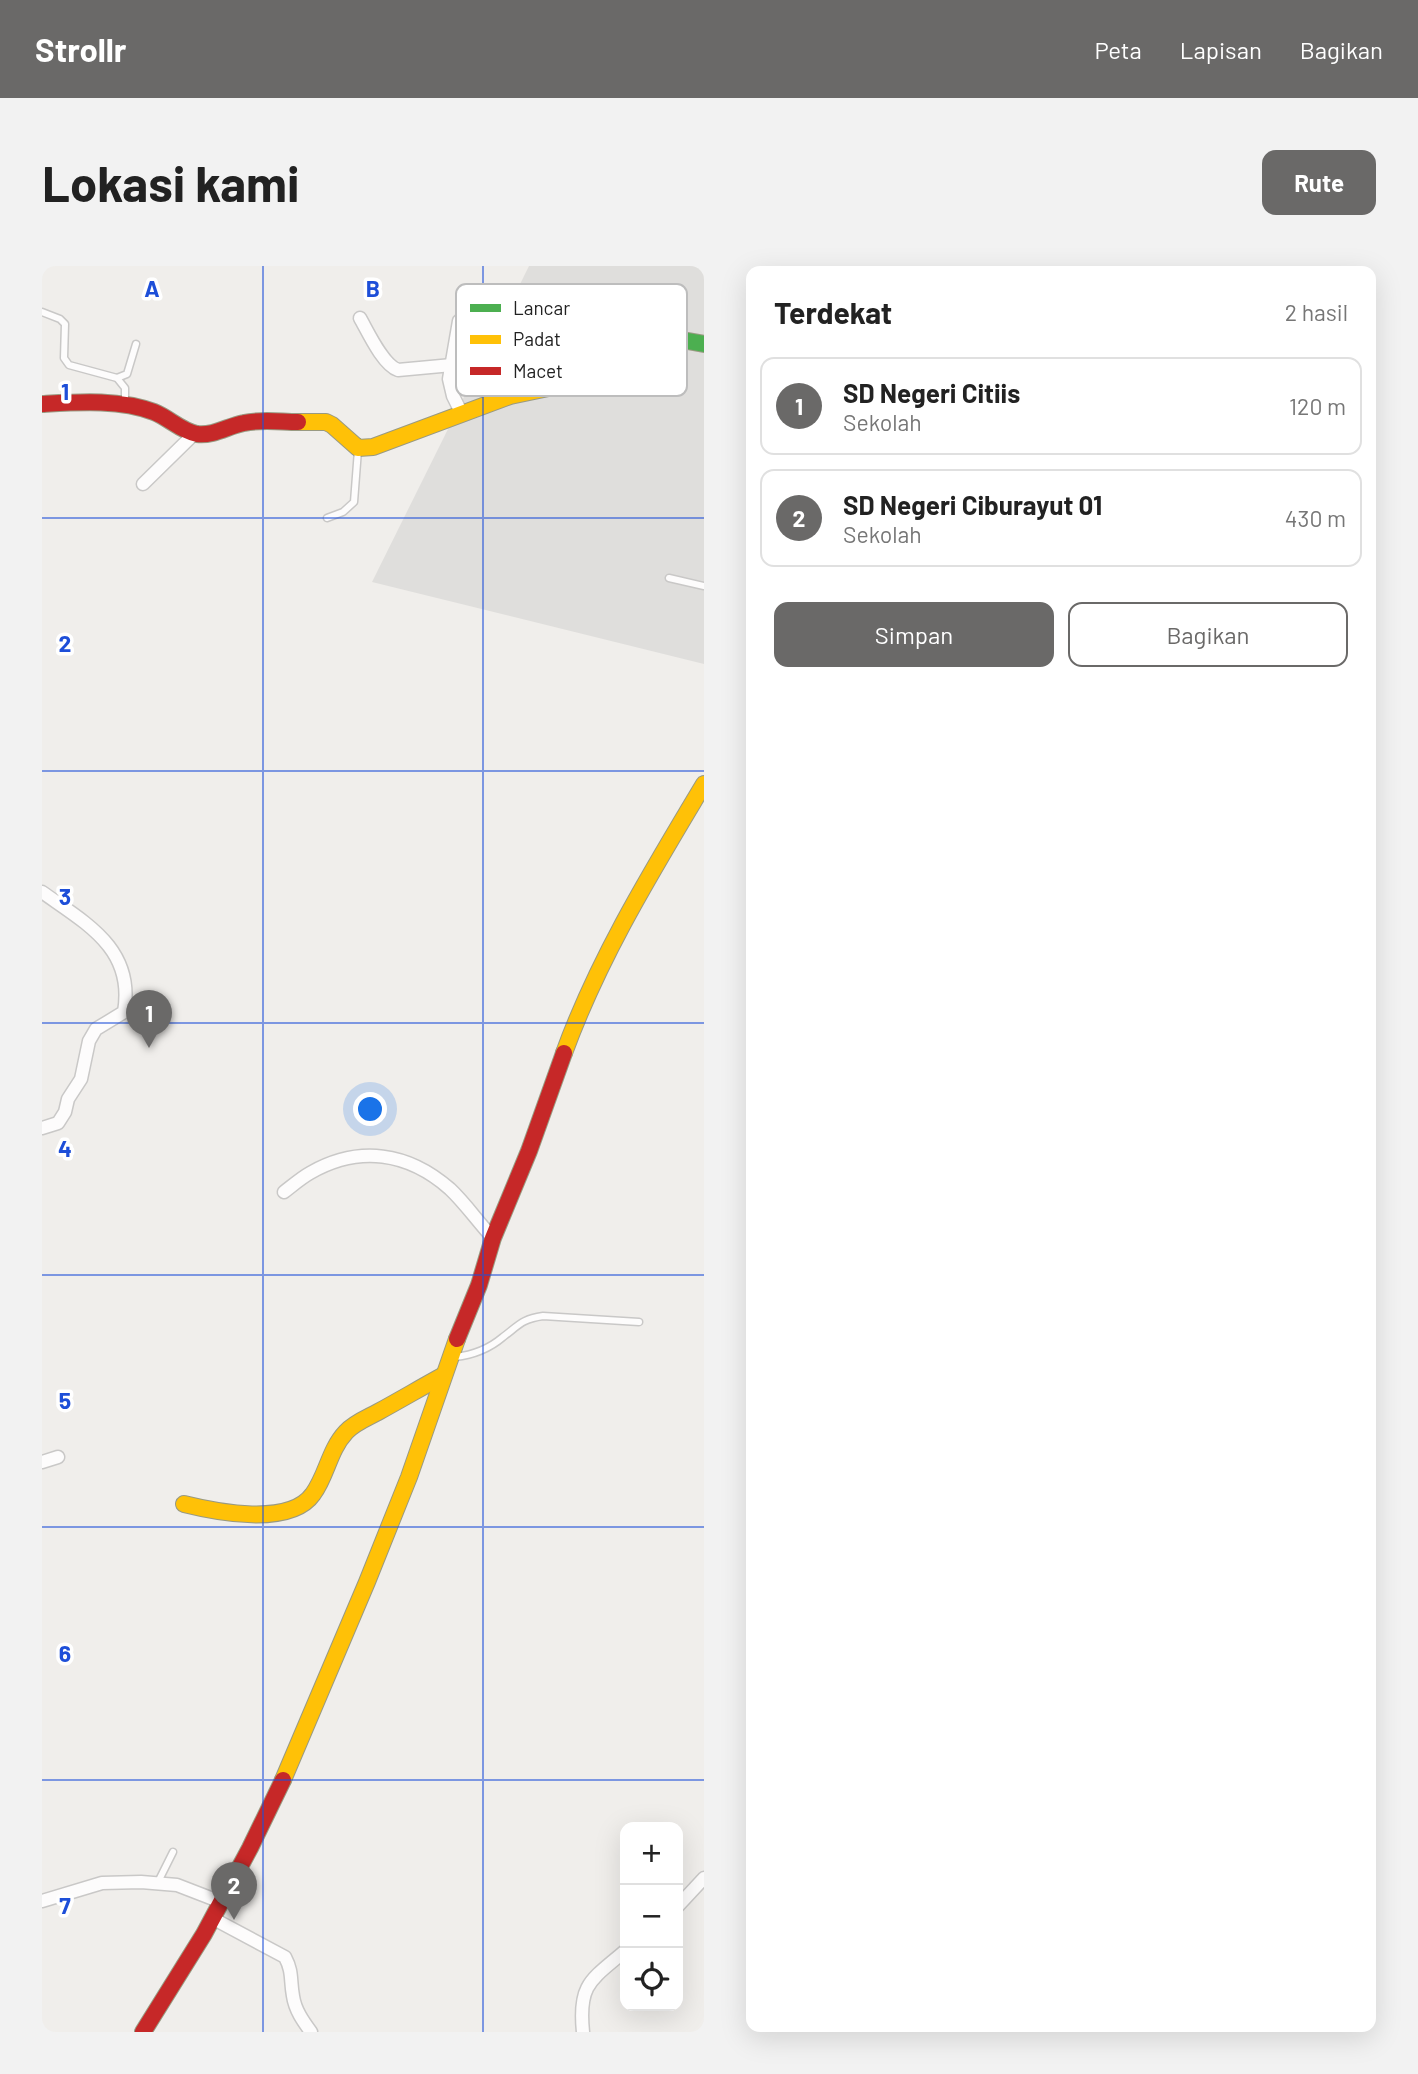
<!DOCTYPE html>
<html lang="id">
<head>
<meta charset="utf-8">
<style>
  :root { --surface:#fff; --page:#f2f2f2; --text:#222; --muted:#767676; --line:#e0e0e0; --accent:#6a6968 }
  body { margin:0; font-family:Barlow,sans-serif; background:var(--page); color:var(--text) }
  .controls { position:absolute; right:21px; bottom:21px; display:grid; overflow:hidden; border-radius:14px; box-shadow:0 7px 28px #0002 }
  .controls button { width:63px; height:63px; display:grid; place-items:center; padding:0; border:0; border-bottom:2px solid var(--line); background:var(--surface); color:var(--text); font:35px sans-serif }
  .you { position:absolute; left:329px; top:844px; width:24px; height:24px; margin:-18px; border:5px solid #fff; border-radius:50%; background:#1a73e8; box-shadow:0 0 0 10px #1a73e833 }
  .badge { display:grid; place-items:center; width:46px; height:46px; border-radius:50%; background:var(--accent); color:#fff; font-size:23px; font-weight:700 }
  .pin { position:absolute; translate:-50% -58px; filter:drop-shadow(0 2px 4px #0008) }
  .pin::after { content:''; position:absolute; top:37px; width:24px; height:21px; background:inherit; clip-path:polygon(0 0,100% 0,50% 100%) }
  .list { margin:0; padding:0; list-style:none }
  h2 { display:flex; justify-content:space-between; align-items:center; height:91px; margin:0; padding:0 28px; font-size:30px }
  h2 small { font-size:23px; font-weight:400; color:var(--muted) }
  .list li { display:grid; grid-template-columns:46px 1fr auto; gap:21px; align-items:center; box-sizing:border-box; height:98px; margin:0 14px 14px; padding:0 14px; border:2px solid var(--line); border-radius:14px }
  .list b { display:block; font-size:26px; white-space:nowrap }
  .list p { margin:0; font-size:23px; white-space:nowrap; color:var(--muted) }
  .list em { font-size:23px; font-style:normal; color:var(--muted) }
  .actions { display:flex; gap:14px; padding:21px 28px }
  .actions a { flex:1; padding:16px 0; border:2px solid var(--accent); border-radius:14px; text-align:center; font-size:24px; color:var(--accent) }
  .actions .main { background:var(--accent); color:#fff }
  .icon { flex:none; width:38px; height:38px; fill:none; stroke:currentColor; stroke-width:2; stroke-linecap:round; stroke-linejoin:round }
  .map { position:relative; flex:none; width:662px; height:1766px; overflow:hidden; border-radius:14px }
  header { display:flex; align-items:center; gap:42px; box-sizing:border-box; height:98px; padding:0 35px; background:var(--accent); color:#fff }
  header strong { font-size:33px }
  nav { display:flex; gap:38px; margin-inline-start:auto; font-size:24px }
  .intro { display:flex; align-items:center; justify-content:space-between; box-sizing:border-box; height:168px; padding:0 42px }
  h1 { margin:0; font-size:49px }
  .button { padding:18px 32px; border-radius:14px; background:var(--accent); color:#fff; font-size:24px; font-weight:700 }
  main { display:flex; gap:42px; padding:0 42px }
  aside { flex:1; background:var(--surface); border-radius:14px; box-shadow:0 7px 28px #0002 }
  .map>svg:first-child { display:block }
  .residential { fill:#dfdedc }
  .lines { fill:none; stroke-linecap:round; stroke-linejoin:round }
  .lane-casing { stroke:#c9c8c7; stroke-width:9 }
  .street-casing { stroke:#c9c8c7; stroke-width:15 }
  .fast-casing { stroke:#999a82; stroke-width:18 }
  .slow-casing { stroke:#999a82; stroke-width:18 }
  .jam-casing { stroke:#999a82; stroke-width:18 }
  .lane { stroke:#fdfcfc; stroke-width:6 }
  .street { stroke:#fdfcfc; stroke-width:12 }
  .fast { stroke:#4caf50; stroke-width:16 }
  .slow { stroke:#ffc107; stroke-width:16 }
  .jam { stroke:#c62828; stroke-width:16 }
  .grid { fill:none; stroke:#1d4ed8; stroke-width:2; stroke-opacity:0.55 }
  .key { fill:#fff; stroke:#bdbdbd; stroke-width:2 }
  .key-label { font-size:19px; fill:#222 }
  .grid-label { font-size:23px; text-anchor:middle; font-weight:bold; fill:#1d4ed8; stroke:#fff; stroke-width:7; stroke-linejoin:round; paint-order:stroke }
</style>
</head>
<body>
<header>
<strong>Strollr</strong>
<nav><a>Peta</a><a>Lapisan</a><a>Bagikan</a></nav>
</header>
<div class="intro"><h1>Lokasi kami</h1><a class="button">Rute</a></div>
<main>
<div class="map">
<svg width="662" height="1766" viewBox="0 0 662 1766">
  <rect width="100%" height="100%" fill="#f0eeeb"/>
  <path class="residential" d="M487,0H662V398L330,316Z"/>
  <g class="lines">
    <g class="lane-casing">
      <g id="lane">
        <path d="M0,46L18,53L23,58L22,92L27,99L75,112L83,122V135"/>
        <path d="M75,112L85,108L94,78"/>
        <path d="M285,252L301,246L312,236L316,184"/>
        <path d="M627,312L662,320"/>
        <path d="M413,1091C431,1089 447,1083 461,1071C477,1059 480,1053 501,1050L597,1056"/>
        <path d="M116,1616L131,1586"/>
      </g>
    </g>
    <g class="street-casing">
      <g id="street">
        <path d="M318,52C326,66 341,99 356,104L410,99"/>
        <path d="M417,55L407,113L411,130L420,148"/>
        <path d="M101,218L153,167"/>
        <path d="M0,626C45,658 93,683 82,746L54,763L47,775L39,813L26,833L23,846L16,857L0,862"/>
        <path d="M242,926C250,920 259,912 268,907C317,879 366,886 408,923C423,937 436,956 451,972"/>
        <path d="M0,1196L16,1191"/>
        <path d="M0,1635L60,1617L99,1616L135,1619L179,1636"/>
        <path d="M636,1640L662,1612"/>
        <path d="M170,1652L243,1691C251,1706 248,1714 251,1730C253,1744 261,1755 269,1766"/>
        <path d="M541,1766C536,1718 549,1714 583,1685"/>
      </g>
    </g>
    <g class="fast-casing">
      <path id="fast" d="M539,111L609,74L629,72L662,78"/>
    </g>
    <g class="slow-casing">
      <g id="slow">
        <path d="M256,156H284L290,159L316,182L331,181L468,130L516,120L539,111"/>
        <path d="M522,787C557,691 610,605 662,518"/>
        <path d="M142,1238C174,1246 248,1261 271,1228C285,1209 287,1184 304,1166C312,1157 325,1152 336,1146C358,1134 380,1121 402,1109"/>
        <path d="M241,1514L325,1316L367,1211L415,1073"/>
      </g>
    </g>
    <g class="jam-casing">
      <g id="jam">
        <path d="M0,138C36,136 78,133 112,146C127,152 139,165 155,168C172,170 186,160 202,157C219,153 239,156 256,156"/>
        <path d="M415,1073L437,1019L451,972L487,885L522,787"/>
        <path d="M101,1766L162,1668L208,1582L241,1514"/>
      </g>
    </g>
    <use href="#lane" class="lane"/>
    <use href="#street" class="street"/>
    <use href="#fast" class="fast"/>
    <use href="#slow" class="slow"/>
    <use href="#jam" class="jam"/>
  </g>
  <path class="grid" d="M221,0V1766M441,0V1766M0,252H662M0,505H662M0,757H662M0,1009H662M0,1261H662M0,1514H662"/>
  <rect x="414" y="18" width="231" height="112" rx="10" class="key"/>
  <rect x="428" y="38" width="31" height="8" fill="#4caf50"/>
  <rect x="428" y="69" width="31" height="9" fill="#ffc107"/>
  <rect x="428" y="101" width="31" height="8" fill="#c62828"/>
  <g class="key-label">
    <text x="471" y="49">Lancar</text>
    <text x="471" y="80">Padat</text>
    <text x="471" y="112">Macet</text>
  </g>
  <g class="grid-label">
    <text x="110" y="31">A</text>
    <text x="331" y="31">B</text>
    <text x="23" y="134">1</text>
    <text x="23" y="386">2</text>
    <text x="23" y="639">3</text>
    <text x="23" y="891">4</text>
    <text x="23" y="1143">5</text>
    <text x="23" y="1396">6</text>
    <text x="23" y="1648">7</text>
  </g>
</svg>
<div class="controls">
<button>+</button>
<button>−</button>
<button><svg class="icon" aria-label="locate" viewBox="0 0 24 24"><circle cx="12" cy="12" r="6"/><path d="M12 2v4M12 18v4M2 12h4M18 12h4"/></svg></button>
</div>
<div class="you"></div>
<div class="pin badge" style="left:107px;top:782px">1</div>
<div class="pin badge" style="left:192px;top:1654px">2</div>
</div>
<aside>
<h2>Terdekat<small>2 hasil</small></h2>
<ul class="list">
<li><span class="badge">1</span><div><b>SD Negeri Citiis</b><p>Sekolah</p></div><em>120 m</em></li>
<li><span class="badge">2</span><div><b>SD Negeri Ciburayut 01</b><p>Sekolah</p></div><em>430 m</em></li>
</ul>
<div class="actions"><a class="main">Simpan</a><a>Bagikan</a></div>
</aside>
</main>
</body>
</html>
